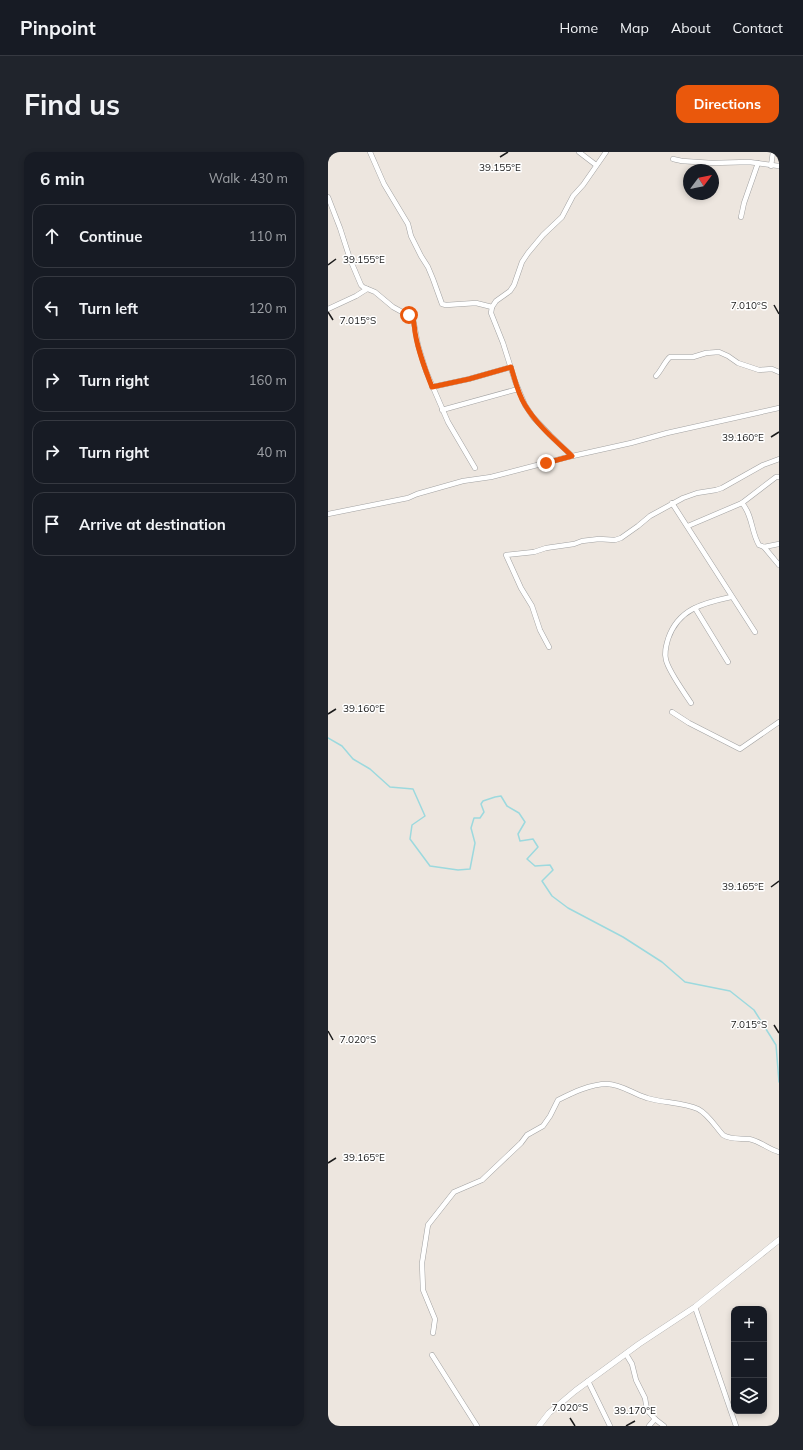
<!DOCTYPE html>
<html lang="en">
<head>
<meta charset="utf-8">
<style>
  :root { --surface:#171b24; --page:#20242c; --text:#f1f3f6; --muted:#9ea1a6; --line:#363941; --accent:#ea580c }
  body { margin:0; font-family:Mulish,sans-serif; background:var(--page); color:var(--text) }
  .controls { position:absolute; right:12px; bottom:12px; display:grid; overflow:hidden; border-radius:8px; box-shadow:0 2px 6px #0003 }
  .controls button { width:36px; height:36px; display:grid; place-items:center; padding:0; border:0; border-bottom:1px solid var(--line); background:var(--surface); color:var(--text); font:20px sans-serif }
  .compass { position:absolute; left:355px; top:12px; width:36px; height:36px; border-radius:50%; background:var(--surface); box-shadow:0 2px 6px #0003; rotate:58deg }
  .stop { position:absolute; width:12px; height:12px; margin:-9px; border:3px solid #ea580c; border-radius:50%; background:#fff }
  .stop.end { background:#ea580c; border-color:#fff; box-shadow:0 1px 4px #0008 }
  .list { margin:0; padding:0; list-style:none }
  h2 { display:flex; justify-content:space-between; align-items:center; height:52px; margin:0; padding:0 16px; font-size:17px }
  h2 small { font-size:13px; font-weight:400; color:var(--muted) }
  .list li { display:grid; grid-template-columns:26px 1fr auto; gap:12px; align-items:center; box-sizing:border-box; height:64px; margin:0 8px 8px; padding:0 8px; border:1px solid var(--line); border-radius:12px }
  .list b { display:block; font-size:15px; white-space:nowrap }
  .list em { font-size:13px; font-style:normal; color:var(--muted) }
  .icon { flex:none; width:22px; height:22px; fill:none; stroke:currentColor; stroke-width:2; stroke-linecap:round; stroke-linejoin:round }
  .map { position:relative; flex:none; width:451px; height:1274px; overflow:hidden; border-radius:12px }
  header { display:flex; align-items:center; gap:24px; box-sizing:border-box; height:56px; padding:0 20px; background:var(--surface); border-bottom:1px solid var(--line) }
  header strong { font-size:19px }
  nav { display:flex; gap:22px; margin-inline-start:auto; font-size:14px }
  .intro { display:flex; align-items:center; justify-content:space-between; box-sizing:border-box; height:96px; padding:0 24px }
  h1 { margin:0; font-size:28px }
  .button { padding:10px 18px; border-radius:12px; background:var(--accent); color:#fff; font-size:14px; font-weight:700 }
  main { display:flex; gap:24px; padding:0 24px }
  aside { flex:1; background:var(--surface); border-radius:12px; box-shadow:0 2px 6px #0003 }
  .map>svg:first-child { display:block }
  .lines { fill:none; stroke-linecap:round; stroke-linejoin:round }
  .stream { stroke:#9cd9de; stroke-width:1.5 }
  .minor-casing { stroke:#a2a2a2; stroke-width:5.5 }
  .tertiary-casing { stroke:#a2a2a2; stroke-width:6 }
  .minor { stroke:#fff; stroke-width:4.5 }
  .tertiary { stroke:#fff; stroke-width:5.5 }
  .route { stroke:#ea580c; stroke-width:5 }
  .ticks { fill:none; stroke:#1b1b1b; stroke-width:1.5 }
  .ticks-label { font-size:10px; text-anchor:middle; fill:#1b1b1b; stroke:#fff; stroke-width:3; stroke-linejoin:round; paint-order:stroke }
</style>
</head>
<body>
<header>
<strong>Pinpoint</strong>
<nav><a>Home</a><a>Map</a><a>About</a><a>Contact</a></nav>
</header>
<div class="intro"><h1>Find us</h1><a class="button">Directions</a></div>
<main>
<aside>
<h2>6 min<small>Walk · 430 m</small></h2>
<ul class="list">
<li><svg class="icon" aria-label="ahead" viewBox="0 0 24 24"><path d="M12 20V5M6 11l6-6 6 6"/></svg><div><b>Continue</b></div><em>110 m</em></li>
<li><svg class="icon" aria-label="left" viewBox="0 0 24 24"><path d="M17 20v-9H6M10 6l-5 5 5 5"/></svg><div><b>Turn left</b></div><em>120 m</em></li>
<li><svg class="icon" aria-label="right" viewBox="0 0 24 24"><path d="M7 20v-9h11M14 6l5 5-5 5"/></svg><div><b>Turn right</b></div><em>160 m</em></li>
<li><svg class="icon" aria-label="right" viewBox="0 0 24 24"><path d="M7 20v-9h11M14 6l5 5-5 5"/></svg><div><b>Turn right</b></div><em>40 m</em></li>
<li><svg class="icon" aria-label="arrive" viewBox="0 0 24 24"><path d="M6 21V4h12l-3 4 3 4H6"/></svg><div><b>Arrive at destination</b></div></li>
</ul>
</aside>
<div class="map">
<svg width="451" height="1274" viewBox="0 0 451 1274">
  <rect width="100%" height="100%" fill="#ede6df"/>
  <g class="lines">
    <path class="stream" d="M0,586L14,594L25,607L42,617L62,635L85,637L97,664L84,673L82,687L102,714L130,718L142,717L147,691L143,676L146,666H152L156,660L153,652L155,649L167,645L173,644L179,654L191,661L197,670L190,682L192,689L205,687L210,695L199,707L207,714L222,713L225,718L214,729L224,744L240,756L295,785L334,810L357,830L402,839L426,858L448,893L451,930"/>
    <g class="minor-casing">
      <g id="minor">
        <path d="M42,0L56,32L80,72L83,84L93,104L100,115L105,127L114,152L118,153L148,151L164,155"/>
        <path d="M251,0L268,13"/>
        <path d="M345,7L354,9L384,11L421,10L451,14"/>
        <path d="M443,14L445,0"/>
        <path d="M0,45L12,76L22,107L33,133L35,135L47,140L65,155L85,166L90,193L98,219L120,270L147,316"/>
        <path d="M413,65L416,51L430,11"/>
        <path d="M0,157L28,144L39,137"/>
        <path d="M328,224C333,219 337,209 342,205H365L378,201L391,200L400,204L410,211L431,218L444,217L451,220"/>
        <path d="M104,235L141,227L183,215"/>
        <path d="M114,258L190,237"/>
        <path d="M244,304L222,283L205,265L197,253L187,229L175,191L163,161L164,155L168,149L182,139L186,133L194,110L200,101L215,83L234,65L245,44L255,33L278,0"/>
        <path d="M344,351L427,480"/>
        <path d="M414,351C425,364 423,380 431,393L436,395L451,392"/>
        <path d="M0,362L80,346L89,342L135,329L163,325L240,305L303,291L339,281L451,256"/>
        <path d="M360,374L414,351L448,325H451"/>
        <path d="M436,395L451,413"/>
        <path d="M367,456L400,510"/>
        <path d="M221,495L212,478L204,454L193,436L178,403L206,400L218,396L246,392L254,389L271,387L287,388L293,386L310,374L322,364L355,346L369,341L388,338L394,336L435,313L451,307"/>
        <path d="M363,551C356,540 341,520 338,508C336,501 338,494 340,487C350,457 375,451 403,445"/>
        <path d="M344,560L361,571L412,597L451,570"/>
        <path d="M367,1155L408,1274"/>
        <path d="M105,1181L107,1167L95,1138L94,1111L100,1073L126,1040L154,1028L193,991L199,983L215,974L222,964L230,948C244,941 262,932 279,932C293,932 305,942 319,946C334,951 355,950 370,957C380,962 387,974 395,983C403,988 412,986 421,987C432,989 440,997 451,1000"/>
        <path d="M298,1202L304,1212L308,1228L317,1246L319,1258L327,1267L336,1274"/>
        <path d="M104,1203L149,1274"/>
        <path d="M260,1229L282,1274"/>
        <path d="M321,1274L327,1267"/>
      </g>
    </g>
    <g class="tertiary-casing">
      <path id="tertiary" d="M211,1274L221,1261L247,1239L311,1192L367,1155L451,1088"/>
    </g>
    <use href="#minor" class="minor"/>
    <use href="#tertiary" class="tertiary"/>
  </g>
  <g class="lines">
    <path class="route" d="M81,163C87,168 86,173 87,180C90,199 97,217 104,235L141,227L183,215C187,228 190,242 197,253C209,273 227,288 244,304L218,311"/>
  </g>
  <path class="ticks" d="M172,5L180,0M0,113L8,107M446,153L451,162M0,160L5,168M443,285L451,280M0,562L8,557M443,735L451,729M446,873L451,881M0,879L5,888M0,1011L8,1006M242,1266L247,1274M298,1274L307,1269"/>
  <g class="ticks-label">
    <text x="172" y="19">39.155°E</text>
    <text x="36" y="111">39.155°E</text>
    <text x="421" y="157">7.010°S</text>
    <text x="30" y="172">7.015°S</text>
    <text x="415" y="289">39.160°E</text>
    <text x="36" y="560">39.160°E</text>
    <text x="415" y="738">39.165°E</text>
    <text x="421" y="876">7.015°S</text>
    <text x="30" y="891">7.020°S</text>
    <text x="36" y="1009">39.165°E</text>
    <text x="242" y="1259">7.020°S</text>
    <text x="307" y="1262">39.170°E</text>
  </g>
</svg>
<div class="controls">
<button>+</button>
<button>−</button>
<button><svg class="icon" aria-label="layers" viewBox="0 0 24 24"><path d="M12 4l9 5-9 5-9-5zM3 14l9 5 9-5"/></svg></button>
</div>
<svg class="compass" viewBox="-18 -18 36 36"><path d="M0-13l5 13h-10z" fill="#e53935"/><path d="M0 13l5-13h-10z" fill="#9ea1a6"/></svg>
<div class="stop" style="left:81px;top:163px"></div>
<div class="stop end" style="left:218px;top:311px"></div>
</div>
</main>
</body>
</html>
